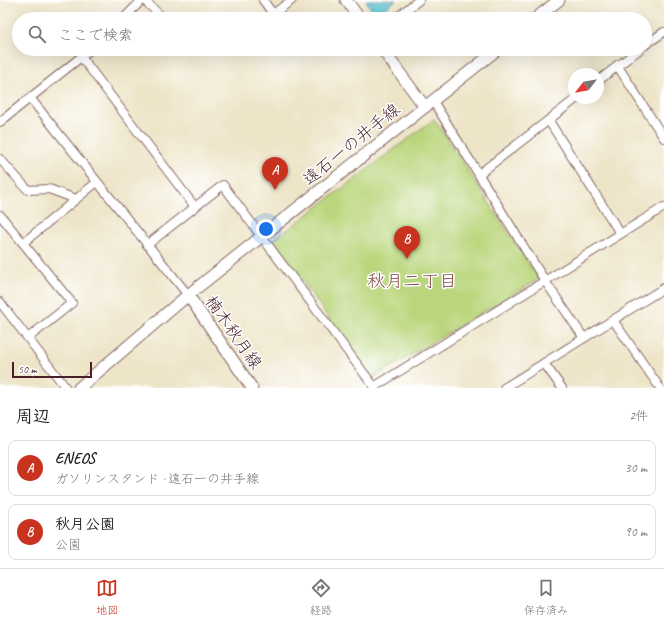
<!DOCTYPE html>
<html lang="ja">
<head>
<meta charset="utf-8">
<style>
  :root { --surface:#fff; --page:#f6f6f6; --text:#222; --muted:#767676; --line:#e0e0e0; --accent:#c8321e }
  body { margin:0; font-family:Caveat,"Klee One",sans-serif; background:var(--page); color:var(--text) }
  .compass { position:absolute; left:568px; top:68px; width:36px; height:36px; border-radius:50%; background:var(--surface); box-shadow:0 4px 16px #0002; rotate:239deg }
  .scale { position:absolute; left:12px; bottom:10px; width:80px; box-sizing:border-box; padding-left:4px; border:2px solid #4a1f2b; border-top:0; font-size:11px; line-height:14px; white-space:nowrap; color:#4a1f2b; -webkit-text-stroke:3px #fff; paint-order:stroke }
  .you { position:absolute; left:266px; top:229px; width:14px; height:14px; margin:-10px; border:3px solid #fff; border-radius:50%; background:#1a73e8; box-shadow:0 0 0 6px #1a73e833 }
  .badge { display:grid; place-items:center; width:26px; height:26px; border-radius:50%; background:var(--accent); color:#fff; font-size:13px; font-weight:700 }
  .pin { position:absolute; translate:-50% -33px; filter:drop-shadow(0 1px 2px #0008) }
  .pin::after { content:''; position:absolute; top:21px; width:14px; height:12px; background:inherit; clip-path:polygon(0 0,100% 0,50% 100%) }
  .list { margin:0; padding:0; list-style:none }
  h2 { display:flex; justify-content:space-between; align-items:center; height:52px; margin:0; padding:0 16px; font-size:17px }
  h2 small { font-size:13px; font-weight:400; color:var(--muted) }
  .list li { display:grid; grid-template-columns:26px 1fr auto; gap:12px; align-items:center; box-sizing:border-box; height:56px; margin:0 8px 8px; padding:0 8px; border:1px solid var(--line); border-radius:8px }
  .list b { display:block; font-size:15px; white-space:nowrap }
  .list p { margin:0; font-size:13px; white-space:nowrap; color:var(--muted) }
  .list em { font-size:13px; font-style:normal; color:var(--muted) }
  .icon { flex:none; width:22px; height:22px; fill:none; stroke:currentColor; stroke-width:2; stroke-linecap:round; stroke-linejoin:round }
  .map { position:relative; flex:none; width:664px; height:388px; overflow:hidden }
  .search { position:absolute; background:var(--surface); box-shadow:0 4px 16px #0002; left:12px; right:12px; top:12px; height:44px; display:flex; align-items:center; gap:10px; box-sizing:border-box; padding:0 14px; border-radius:22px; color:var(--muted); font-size:15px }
  .sheet { height:180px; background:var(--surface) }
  nav { display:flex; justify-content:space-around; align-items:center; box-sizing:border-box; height:56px; border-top:1px solid var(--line); background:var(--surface); font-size:11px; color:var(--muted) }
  nav a { display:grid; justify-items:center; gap:2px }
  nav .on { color:var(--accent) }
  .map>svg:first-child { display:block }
  .green { fill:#bad67c; stroke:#827a54 }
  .water { fill:#56c1d0; stroke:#50707e }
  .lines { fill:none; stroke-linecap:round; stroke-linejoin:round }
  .minor-casing { stroke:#836462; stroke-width:10 }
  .tertiary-casing { stroke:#836462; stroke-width:13 }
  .minor { stroke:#fff; stroke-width:8 }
  .tertiary { stroke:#fff; stroke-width:11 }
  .labels { text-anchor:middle; stroke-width:3; stroke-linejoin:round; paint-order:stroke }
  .street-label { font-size:17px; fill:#4a1f2b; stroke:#fff }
  .neighbourhood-label { font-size:18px; fill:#7e4a47; stroke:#fff }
</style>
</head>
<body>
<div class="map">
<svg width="664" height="388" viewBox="0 0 664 388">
  <rect width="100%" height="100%" fill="#fff"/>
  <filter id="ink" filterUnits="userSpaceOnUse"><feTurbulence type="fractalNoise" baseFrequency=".025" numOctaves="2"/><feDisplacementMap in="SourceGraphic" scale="8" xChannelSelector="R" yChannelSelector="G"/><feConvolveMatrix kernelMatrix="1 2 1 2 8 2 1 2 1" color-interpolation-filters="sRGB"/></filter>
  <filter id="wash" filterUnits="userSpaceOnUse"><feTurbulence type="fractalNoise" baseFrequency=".012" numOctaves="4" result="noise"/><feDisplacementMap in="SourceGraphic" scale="16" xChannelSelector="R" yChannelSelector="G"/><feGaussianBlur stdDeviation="0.9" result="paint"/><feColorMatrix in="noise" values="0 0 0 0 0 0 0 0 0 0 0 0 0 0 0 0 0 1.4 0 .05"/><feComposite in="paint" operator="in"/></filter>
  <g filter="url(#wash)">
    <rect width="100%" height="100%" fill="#eee5c9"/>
    <path class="green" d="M434,119L539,279L371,379L274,240Z"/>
    <path class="water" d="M366,0H396L375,17Z"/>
  </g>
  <g filter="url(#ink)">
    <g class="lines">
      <g class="minor-casing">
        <g id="minor">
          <path d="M144,0L164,19"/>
          <path d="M263,0L273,14L292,0"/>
          <path d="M123,19L142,0"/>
          <path d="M395,19L419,0"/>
          <path d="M645,45L664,32"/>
          <path d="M82,58L195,207L223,185L375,388"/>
          <path d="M617,65L664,138"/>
          <path d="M598,81L640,49"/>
          <path d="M31,99L188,295"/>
          <path d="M433,101L545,281L584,338"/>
          <path d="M549,121L620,233"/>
          <path d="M0,122L91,49"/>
          <path d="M0,159L28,190L49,189L76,199"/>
          <path d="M479,174L577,98"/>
          <path d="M0,215L72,303L28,338"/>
          <path d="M23,243L97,182"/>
          <path d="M147,245L195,207"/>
          <path d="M0,302L66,388"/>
          <path d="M613,320L660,388"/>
          <path d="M544,363L562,388"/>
          <path d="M374,387L664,207"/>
          <path d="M504,388L664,288"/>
        </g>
      </g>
      <g class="tertiary-casing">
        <g id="tertiary">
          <path d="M346,0L360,19"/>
          <path d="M535,19L559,0"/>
          <path d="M382,49L425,107"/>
          <path d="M188,295L252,388"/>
          <path d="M79,388L188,295L498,49"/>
        </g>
      </g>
      <use href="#minor" class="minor"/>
      <use href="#tertiary" class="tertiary"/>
    </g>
  </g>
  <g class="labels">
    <g class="street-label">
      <text transform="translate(351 144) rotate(-39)" y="6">遠石一の井手線</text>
      <text transform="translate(234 332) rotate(55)" y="6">楠木秋月線</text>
    </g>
    <g class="neighbourhood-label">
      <text x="412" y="287">秋月二丁目</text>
    </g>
  </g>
</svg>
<svg class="compass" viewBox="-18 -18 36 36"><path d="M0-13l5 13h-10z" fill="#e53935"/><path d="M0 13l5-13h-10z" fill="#767676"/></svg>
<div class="scale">50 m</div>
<div class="you"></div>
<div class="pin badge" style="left:275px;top:190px">A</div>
<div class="pin badge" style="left:407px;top:259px">B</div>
<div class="search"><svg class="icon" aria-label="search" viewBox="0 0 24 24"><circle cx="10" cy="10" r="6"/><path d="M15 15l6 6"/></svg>ここで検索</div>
</div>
<section class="sheet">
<h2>周辺<small>2件</small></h2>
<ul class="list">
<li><span class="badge">A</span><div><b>ENEOS</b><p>ガソリンスタンド · 遠石一の井手線</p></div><em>30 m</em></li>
<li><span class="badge">B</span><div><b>秋月公園</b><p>公園</p></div><em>90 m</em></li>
</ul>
</section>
<nav>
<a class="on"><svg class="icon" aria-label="map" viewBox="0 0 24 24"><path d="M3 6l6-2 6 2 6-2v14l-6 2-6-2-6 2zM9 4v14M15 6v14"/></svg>地図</a>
<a><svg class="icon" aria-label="directions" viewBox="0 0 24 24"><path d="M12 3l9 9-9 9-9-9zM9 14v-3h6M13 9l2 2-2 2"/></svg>経路</a>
<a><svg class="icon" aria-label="saved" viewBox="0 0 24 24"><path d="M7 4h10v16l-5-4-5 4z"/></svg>保存済み</a>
</nav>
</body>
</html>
